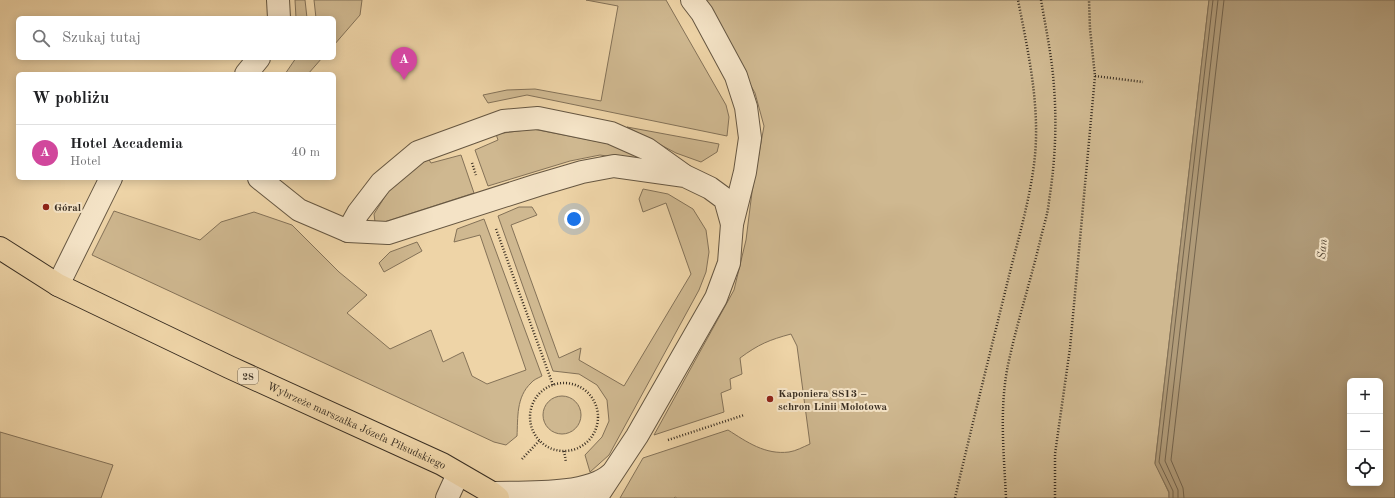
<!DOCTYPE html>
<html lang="pl">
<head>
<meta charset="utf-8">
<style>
  :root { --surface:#fff; --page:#f6f6f6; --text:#202124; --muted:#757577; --line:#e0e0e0; --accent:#8f2418 }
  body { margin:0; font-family:"Old Standard TT",serif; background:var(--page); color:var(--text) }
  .controls { position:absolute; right:12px; bottom:12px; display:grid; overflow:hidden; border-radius:6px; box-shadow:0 2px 10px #0003 }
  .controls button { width:36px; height:36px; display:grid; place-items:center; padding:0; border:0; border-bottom:1px solid var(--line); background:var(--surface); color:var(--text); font:20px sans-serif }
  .you { position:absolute; left:574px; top:219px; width:14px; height:14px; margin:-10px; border:3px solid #fff; border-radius:50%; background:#1a73e8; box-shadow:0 0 0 6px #1a73e833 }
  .badge { display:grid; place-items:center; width:26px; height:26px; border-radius:50%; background:var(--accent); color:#fff; font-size:13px; font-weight:700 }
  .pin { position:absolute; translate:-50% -33px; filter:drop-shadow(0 1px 2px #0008) }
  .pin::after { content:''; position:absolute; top:21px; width:14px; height:12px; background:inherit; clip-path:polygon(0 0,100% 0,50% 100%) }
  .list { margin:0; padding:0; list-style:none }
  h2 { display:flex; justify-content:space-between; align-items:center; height:52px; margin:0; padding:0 16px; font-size:17px }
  h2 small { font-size:13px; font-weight:400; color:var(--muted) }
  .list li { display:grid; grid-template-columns:26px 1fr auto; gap:12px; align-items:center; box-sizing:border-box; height:56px; padding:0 16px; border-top:1px solid var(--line) }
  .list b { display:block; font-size:15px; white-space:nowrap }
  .list p { margin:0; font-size:13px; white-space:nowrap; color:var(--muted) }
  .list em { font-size:13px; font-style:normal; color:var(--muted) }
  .icon { flex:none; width:22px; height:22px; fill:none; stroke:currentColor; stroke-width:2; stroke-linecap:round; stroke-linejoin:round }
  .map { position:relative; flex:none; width:1395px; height:498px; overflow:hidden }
  .search { position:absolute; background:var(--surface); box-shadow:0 2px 10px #0003; left:16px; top:16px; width:320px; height:44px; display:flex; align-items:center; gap:10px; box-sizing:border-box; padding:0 14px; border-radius:6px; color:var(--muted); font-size:15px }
  .panel { position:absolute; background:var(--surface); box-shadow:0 2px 10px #0003; left:16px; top:72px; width:320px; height:108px; border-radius:6px }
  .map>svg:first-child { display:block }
  .green { fill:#cfb890; stroke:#847258 }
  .water { fill:#b09b79; stroke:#806f56; fill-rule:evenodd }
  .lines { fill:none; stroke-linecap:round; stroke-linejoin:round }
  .shore { stroke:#74644d; stroke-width:1 }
  .minor-casing { stroke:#665742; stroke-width:24 }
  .major-casing { stroke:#382d21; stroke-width:24 }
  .path { stroke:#382d21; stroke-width:2.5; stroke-dasharray:1 2; stroke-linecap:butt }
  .minor { stroke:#f4e3c6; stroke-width:22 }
  .major { stroke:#eed4a7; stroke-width:22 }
  .poi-dot { fill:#8f2418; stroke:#f4e3c6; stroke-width:1.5 }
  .labels { text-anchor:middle; stroke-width:4; stroke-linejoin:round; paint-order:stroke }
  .shield { fill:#f4e3c6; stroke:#706452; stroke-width:1 }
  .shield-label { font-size:10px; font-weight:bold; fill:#382d21 }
  .poi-label { font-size:11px; font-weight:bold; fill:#382d21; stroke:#f4e3c6; text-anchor:start }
  .street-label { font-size:11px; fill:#382d21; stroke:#f4e3c6 }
  .water-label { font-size:12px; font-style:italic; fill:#564837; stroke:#f4e3c6 }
</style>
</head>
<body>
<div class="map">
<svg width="1395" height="498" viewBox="0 0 1395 498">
  <rect width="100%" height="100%" fill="#eed4a7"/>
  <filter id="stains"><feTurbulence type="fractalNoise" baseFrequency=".005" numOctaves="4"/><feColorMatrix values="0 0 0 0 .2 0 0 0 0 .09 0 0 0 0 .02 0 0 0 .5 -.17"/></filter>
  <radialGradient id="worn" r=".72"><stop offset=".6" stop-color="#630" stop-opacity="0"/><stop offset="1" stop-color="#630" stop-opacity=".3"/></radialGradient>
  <g class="green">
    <path d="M295,0H305L307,18H296Z"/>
    <path d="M314,0H362L360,15L334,45V18H316Z"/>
    <path d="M586,0H666L726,105L729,117L727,136L527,95L488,103L483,95L507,90L535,89L601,101L618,6Z"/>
    <path d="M703,0H1209L1155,463L1169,493V498H677L675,497L674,498H620L643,458L728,430C747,442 765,455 789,452C796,451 803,447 810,444L797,346L791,334C769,340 759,344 740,358L742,374L730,379L731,389L721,393L724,412L654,435L734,290L746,240L752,192L764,126L755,93Z"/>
    <path d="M296,58H322L308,74H285Z"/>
    <path d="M627,127L719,144L717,152L701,162L676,153Z"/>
    <path d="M533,129L615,145L647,156L645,162L600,155L570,161L488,186L475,150L498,140L496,134Z"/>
    <path d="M461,155L474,193L381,223L375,222L374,214L391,187L428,158L431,163Z"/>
    <path d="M643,189L668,194L693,209L706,230L709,252L706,272L699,290L609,455L590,472L585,455L602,437L609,421L607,400L597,385L579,374L553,371L498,216L519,207H532L537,215L511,225L559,358L581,348L579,360L624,386L691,274L666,203L643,212L639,199Z"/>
    <path d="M114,211L200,240L221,222L254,212L292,225L339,272L367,295L347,313L390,349L431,330L443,362L463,352L472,376L487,384L526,370L480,235L454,242L457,229L484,219L542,376C538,378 533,380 531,383C516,397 518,418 517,436L506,445L494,442L92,255Z"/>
    <path d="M417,242L422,251L384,272L379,263L390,252Z"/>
    <circle cx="562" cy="415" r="19"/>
    <path d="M0,432L113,465L101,498H0Z"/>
  </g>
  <path class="water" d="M1209,0H1395V498H1169V492L1155,464ZM1350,381H1380V483H1350Z"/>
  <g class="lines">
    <g class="shore">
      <path d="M1173,498V491L1159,462L1213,0"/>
      <path d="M1178,498V490L1165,461L1218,0"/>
      <path d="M1184,498L1183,488L1171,460L1224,0"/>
    </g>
    <g class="minor-casing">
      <g id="minor">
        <path d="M278,0L279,18"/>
        <path d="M246,74L259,58"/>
        <path d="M259,178L299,210L348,231L388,233L538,185L582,172L614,166L685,176L710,188L725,199L732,224"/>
        <path d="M348,231L358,213L381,183L418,152L503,121L538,118L611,133L647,149L682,174"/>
        <path d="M58,285L111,178"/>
        <path d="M492,493C524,492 587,496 611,474"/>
        <path d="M447,498L458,474"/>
        <path d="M596,498L637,436L716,298L729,263L732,224L745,172L750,138L746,107L736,76L702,13L692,0"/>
      </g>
    </g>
    <g class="major-casing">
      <g id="major">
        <path id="s1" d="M0,248L58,285L229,367L442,464L492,493L498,498"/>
      </g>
    </g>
    <g class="path">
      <path d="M1095,76L1143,82"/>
      <path d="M472,163L476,175"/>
      <path d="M496,229L553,385"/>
      <circle cx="564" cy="417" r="34"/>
      <path d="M668,440L744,415"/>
      <path d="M564,451L566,462"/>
      <path d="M522,459L539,441"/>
      <path d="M955,498C972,425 990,353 1008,280C1019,235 1035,184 1036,138C1037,91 1027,46 1018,0"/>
      <path d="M1006,498C1004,454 999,409 1008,365C1017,322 1031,280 1041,237C1044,225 1048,213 1049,201C1055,163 1057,125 1054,87C1052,57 1046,29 1041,0"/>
      <path d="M1055,498V454L1070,348L1095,76L1090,29L1089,0"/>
    </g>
    <use href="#minor" class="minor"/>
    <use href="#major" class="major"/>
  </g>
  <g class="poi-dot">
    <circle cx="46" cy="207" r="4"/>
    <circle cx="770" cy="399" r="4"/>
  </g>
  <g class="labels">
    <rect class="shield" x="238" y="368" width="20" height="16" rx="3"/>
    <g class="shield-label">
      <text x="248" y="380">28</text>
    </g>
    <g class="poi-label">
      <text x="54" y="211">Góral</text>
      <text x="778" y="397">Kaponiera 8813 –<tspan x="778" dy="13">schron Linii Mołotowa</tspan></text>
    </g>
    <g class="street-label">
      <text dy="4" stroke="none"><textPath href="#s1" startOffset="399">Wybrzeże marszałka Józefa Piłsudskiego</textPath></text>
    </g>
    <g class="water-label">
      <text transform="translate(1322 249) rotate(-84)" y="4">San</text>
    </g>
  </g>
  <rect width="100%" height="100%" filter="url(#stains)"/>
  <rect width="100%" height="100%" fill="url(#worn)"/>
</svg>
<div class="controls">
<button>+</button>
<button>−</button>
<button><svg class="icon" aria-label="locate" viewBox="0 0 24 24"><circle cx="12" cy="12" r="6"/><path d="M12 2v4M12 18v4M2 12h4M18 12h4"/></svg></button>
</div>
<div class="you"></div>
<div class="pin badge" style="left:404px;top:80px;background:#d1479c">A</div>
<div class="search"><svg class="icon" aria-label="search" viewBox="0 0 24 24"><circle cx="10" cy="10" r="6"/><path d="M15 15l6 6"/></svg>Szukaj tutaj</div>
<section class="panel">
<h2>W pobliżu<small></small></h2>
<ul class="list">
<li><span class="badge" style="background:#d1479c">A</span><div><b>Hotel Accademia</b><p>Hotel</p></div><em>40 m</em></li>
</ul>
</section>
</div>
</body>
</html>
